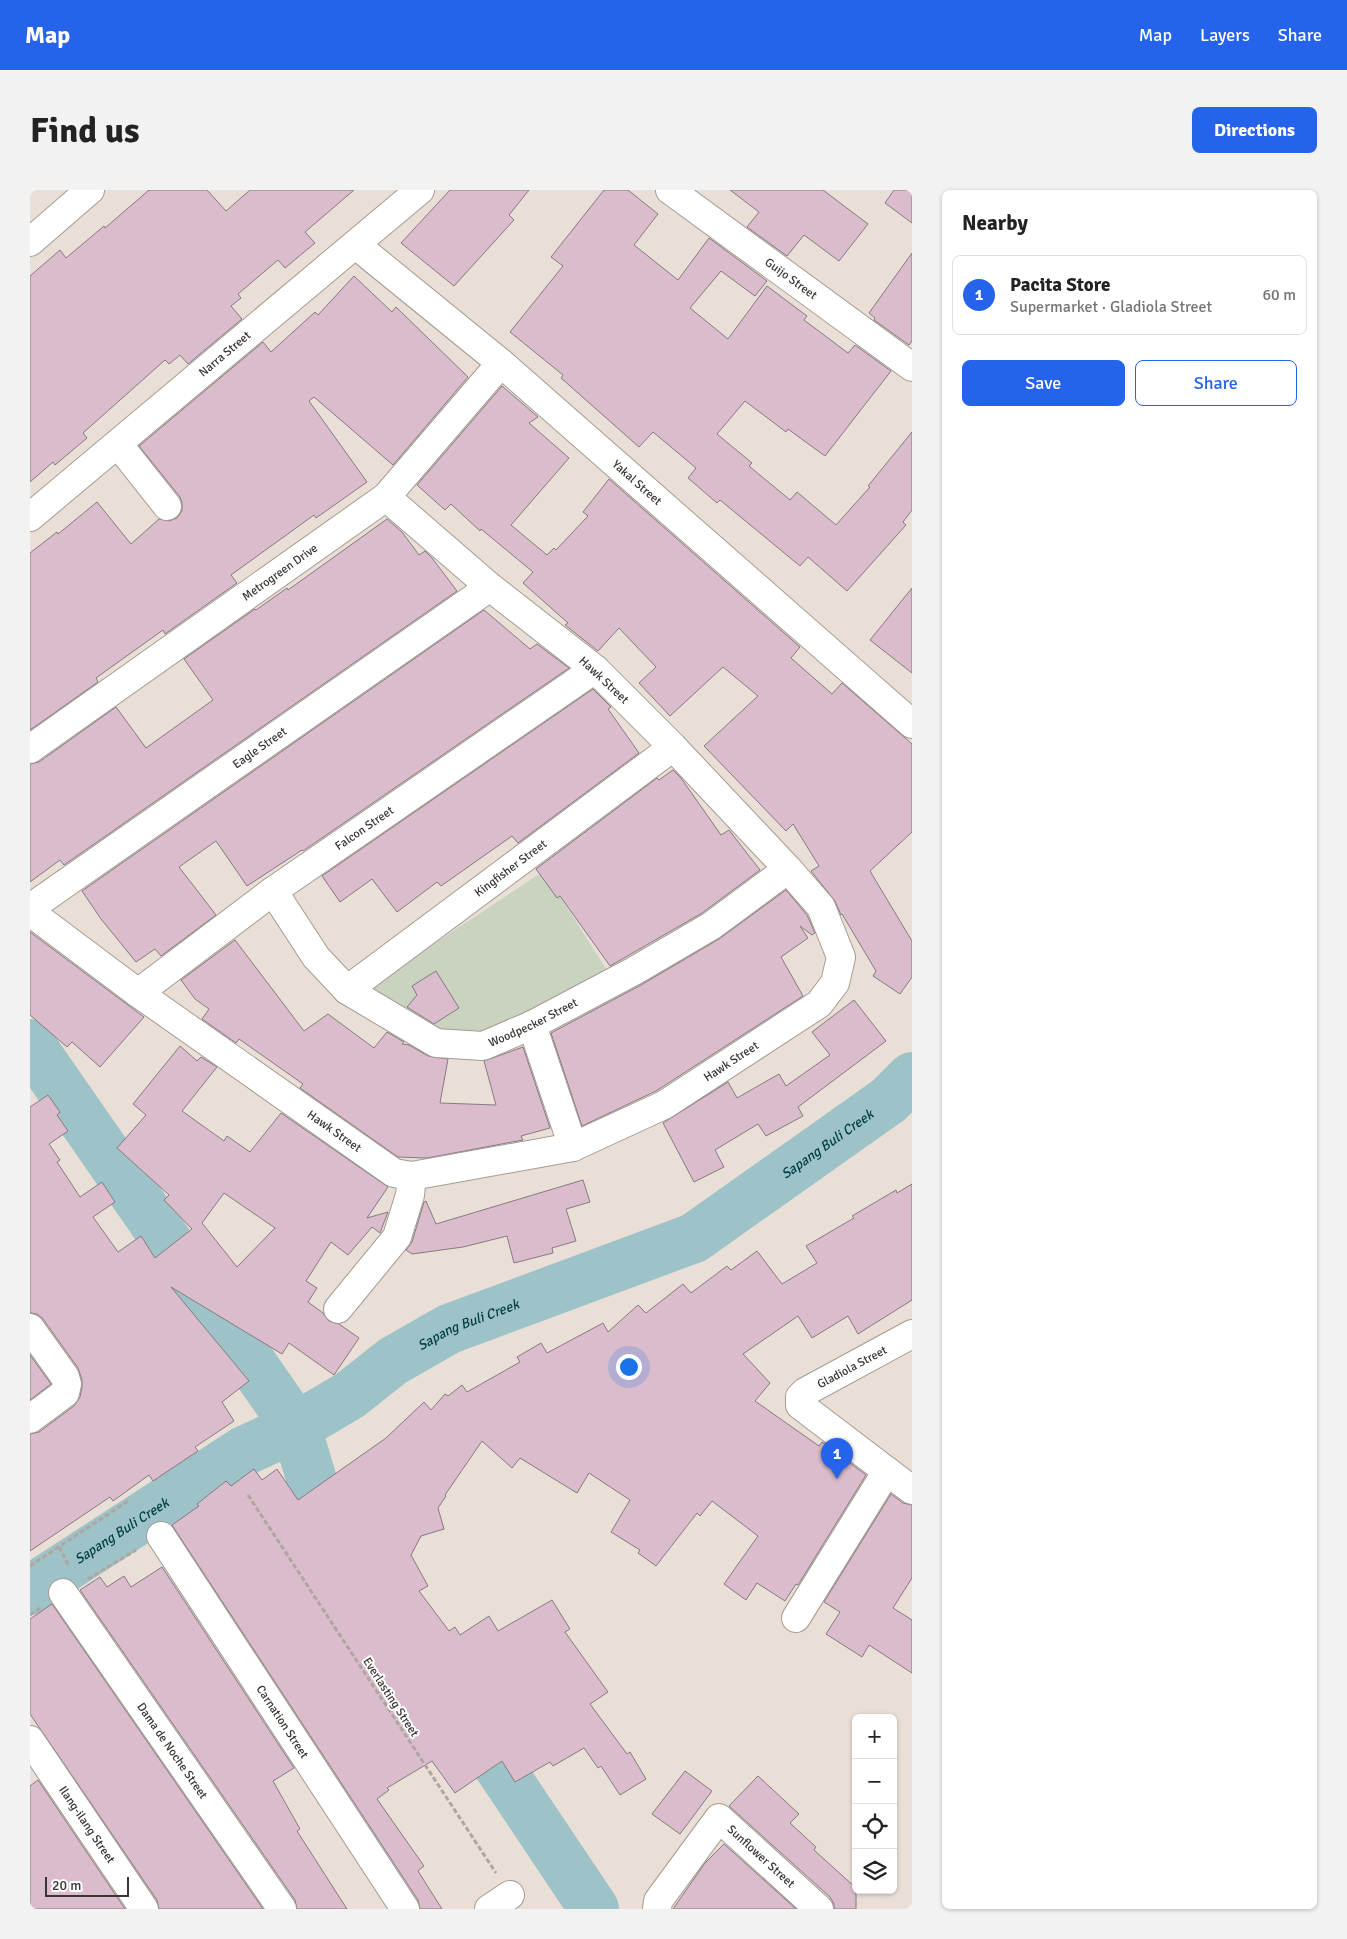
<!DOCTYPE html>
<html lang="en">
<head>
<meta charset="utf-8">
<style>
  :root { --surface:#fff; --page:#f2f2f2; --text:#222; --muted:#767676; --line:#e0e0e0; --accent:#2563eb }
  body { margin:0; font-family:Signika,sans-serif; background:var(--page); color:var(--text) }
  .controls { position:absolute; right:15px; bottom:15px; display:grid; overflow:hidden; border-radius:8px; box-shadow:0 1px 4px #0004 }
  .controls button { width:45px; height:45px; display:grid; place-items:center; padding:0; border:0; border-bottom:1px solid var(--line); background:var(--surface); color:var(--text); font:25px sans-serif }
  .scale { position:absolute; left:15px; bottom:12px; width:84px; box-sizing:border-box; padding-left:5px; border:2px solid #3a3532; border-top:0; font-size:14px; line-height:18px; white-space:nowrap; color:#3a3532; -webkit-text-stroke:4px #fff; paint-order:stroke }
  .you { position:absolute; left:598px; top:1176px; width:18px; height:18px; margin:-12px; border:4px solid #fff; border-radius:50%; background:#1a73e8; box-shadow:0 0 0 8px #1a73e833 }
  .badge { display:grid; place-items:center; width:32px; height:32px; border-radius:50%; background:var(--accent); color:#fff; font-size:16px; font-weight:700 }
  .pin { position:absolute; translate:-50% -41px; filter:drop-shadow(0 1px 2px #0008) }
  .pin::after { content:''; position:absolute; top:26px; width:18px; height:15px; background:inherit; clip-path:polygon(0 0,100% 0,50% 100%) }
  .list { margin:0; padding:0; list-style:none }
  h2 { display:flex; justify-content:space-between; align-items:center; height:65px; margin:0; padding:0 20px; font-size:21px }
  h2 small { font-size:16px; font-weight:400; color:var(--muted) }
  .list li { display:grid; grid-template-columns:32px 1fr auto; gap:15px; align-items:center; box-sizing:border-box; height:80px; margin:0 10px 10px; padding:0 10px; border:1px solid var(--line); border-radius:8px }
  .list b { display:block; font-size:19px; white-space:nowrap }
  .list p { margin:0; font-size:16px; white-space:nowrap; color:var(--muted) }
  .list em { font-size:16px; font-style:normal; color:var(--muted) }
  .actions { display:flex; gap:10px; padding:15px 20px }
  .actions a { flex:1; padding:11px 0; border:1px solid var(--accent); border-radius:8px; text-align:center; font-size:18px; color:var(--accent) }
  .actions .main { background:var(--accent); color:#fff }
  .icon { flex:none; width:28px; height:28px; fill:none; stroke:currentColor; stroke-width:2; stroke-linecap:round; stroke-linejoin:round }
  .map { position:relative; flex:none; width:882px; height:1719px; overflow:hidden; border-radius:8px }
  header { display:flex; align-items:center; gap:30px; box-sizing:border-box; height:70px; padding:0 25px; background:var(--accent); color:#fff }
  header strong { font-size:24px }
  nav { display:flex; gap:28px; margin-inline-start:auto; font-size:18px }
  .intro { display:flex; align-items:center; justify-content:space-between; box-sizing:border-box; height:120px; padding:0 30px }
  h1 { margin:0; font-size:35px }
  .button { padding:12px 22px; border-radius:8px; background:var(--accent); color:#fff; font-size:18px; font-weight:700 }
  main { display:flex; gap:30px; padding:0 30px }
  aside { flex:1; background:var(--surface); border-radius:8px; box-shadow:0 1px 4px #0004 }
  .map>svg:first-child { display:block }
  .green { fill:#cad2c0 }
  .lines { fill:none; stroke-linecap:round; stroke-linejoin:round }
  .river { stroke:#9dc3c8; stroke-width:50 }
  .building { fill:#dabccd; stroke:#857a80; fill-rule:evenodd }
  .minor-casing { stroke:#a59b93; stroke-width:30 }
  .path { stroke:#afa6a0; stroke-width:3; stroke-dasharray:5 2.5; stroke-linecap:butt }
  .minor { stroke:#fff; stroke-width:28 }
  .labels { text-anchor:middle; stroke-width:4; stroke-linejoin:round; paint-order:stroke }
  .street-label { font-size:12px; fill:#3a3532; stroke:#fff }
  .water-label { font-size:14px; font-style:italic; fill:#003d43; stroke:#fff }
</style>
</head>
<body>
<header>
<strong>Map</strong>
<nav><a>Map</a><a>Layers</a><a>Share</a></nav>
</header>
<div class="intro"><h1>Find us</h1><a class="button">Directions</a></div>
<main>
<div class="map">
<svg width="882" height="1719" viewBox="0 0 882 1719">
  <rect width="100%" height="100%" fill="#eadfd7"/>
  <path class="green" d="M514,681L578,782L451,847L407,842L334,800Z"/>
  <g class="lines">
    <g class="river">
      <path d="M0,854L266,1237L291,1321L319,1356"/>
      <path id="s1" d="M0,1400L214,1261L266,1237L320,1205L363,1171L419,1139L664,1048L859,910L882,887"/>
      <path d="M429,1517L564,1719"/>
    </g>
  </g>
  <g class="building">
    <path d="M119,0H177L196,21L220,0H324L275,42L285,53L255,78L248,70L208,104L211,108L201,116L212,129L158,174L150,165L139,174L135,170L53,243L57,248L25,275L23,272L0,292V86L30,60L36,68L74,36L75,38Z"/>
    <path d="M420,0H499L479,25L484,30L424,96L371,53Z"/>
    <path d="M574,0H598L628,24L604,55L648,90L679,48L737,91L725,106L691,81L660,118L698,149L737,96L777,126L774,130L818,163L825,155L861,181L795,266L758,239L756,242L715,211L687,244L722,273L719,276L760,310L767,302L806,335L840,297L838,296L882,242V320L873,332L876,335L817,401L778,367L770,376L690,310L687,313L658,288L666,278L623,242L609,257L531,188L533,185L480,142L533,76L521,67Z"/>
    <path d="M700,0H793L838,34L809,71L774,45L757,66L717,37L729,22Z"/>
    <path d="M864,0H882V33L855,13Z"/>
    <path d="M882,63V151L879,155L844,130L845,128L839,123Z"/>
    <path d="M324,86L362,122L366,117L438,187L363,275L284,207L279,211L337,292L286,328L284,325L201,385L207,393L135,444L133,440L66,488L68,492L0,540V363L27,342L28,344L67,312L101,354L129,329L139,331L147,328L152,321V313L150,307L109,256L233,152L241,162L285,122L288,125Z"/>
    <path d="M472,196L508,227L499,233L539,268L481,335L517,365L524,358L526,360L558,326L553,322L579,289L770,457L761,468L802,504L812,493L882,554V642L840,681L882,751V787L870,804L843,786L846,781L812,724L811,725L805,711L781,681L789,676L763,634L756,641L674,556L728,506L693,477L640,526L609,493L626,477L589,438L568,461L535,435L538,433L493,393L503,382L451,339L450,341L421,314L415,320L387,295Z"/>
    <path d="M357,329L372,342L389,365L395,361L402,368L427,401L34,675L30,670L0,692V574L9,572L86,517L116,558L183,510L154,469L225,419L226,420L257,398L258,400Z"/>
    <path d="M882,398V483L840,450Z"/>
    <path d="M454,420L500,459L507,454L539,478L273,661L272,660L217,696L186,651L149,677L186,725L131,766L125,759L106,772L71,729L52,701Z"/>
    <path d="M563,499L581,517L578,519L609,563L488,653L482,646L411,696L407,692L367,722L342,689L310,712L292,686Z"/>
    <path d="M643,580L651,588L691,645L699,640L730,680L672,723L580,776L530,706L527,708L506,679L627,588L629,590Z"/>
    <path d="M756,700L777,725L785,743L782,745L770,736L778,748L751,767L773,806L626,901L552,936L521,843L611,795L689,749Z"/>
    <path d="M0,742L114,827L70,877L42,852L37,857L0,825Z"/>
    <path d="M205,750L274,841L298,824L344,858L357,842L374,852L372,854L379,855L398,866L418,869L410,913L466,915L454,871L493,857L520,938L491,946L493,950L397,968L368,967L270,898L273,894L209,849L206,853L172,829L179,819L165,809L151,790Z"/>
    <path d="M406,781L429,818L404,834L377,817L387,805L382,796Z"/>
    <path d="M824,810L856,851L768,917L773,926L736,946L728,934L685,960L694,977L664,992L633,933L698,892L707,908L749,884L756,896L800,865L782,842Z"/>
    <path d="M150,856L167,871L171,867L187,877L152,921L194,951L197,946L220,962L251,923L358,997L337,1028L358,1022L350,1043L342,1037L318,1065L301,1052L276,1091L287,1098L278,1112L293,1123L299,1131L309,1134L329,1148L304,1185L259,1153L252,1164L141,1097L219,1191L192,1212L204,1231L165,1257L168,1261L123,1291L119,1285L83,1311L80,1307L0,1361V1244L9,1242L44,1216L50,1207L52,1197V1190L48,1178L13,1129L7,1124L0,1123V917L18,905L30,922L27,925L38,941L19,954L30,970L27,972L50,1007L72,992L85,1012L63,1027L88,1062L111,1046L125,1068L162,1039L134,1010L139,1005L87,958L116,925L103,914ZM194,1003L245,1038L207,1077L172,1033Z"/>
    <path d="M553,990L560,1012L536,1019L546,1051L522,1058L523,1063L484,1073L477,1046L433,1057L382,1064L376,1060L382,1052L394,1012L396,1011L406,1034Z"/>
    <path d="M882,994V1110L828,1144L818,1126L782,1148L768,1126L713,1164L740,1193L725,1211L789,1256L792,1252L836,1285L768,1395L766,1394L755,1411L727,1393L716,1410L694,1394L728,1346L682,1311L670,1326L667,1323L626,1376L608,1363L610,1360L581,1342L600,1310L559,1283L547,1303L490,1268L482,1278L452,1251L415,1305L416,1306L408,1318L414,1339L391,1346L381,1365L398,1396L389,1401L419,1441L425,1437L430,1445L459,1426L468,1441L522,1410L540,1439L535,1442L578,1502L560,1514L597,1564L600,1562L616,1589L590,1605L571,1576L568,1578L554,1558L523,1576L520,1572L485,1592L472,1571L425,1603L402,1571L357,1598L359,1600L347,1609L394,1676L388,1681L412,1719H390L388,1710L142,1335L169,1316L167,1314L196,1291L201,1296L224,1279L232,1290L247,1279L268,1310L356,1248L394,1212L401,1220L415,1204L418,1206L432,1195L437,1202L490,1172L487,1167L511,1153L517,1163L573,1133L578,1142L608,1115L616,1123L653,1094L661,1103L697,1076L701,1080L727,1061L752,1094L787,1073L776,1056L824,1028L822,1026L866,1000L867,1003Z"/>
    <path d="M0,1165L21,1194L0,1210Z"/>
    <path d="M861,1304L873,1313L882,1315V1388L863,1418L882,1430V1483L839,1455L832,1467L796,1444L810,1422L794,1412Z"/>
    <path d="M132,1377L264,1578L243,1591L270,1639L267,1641L317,1719H267L265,1710L50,1400L70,1387L77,1397L94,1386L101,1397Z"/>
    <path d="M22,1414L233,1719H129L127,1710L0,1524V1429Z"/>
    <path d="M655,1581L682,1601L650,1644L622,1624Z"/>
    <path d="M728,1586L769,1624L760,1633L786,1657L784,1660L826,1698V1719H804V1714L800,1707L699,1616Z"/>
    <path d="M8,1590L95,1719H0V1596Z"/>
    <path d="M694,1654L766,1719H643L675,1673Z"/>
  </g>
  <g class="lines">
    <g class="minor-casing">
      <g id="minor">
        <path id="s2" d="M640,0L882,177"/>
        <path d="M0,52L60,0"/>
        <path id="s3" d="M326,55L471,173L882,534"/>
        <path d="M88,254L137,316"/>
        <path id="s4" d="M0,327L390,0"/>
        <path id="s5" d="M0,559L356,307L471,173"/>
        <path id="s6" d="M243,701L286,767L317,800L406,853L453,856L502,835L604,781L681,736L758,679"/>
        <path id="s7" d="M0,718L460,397"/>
        <path id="s8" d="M0,722L108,803L364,983L382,986L543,957L634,915L789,814L805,793L811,767L791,717L758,679L643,557L565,479L460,397L356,307"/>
        <path id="s9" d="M317,800L643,557"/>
        <path id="s10" d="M108,803L243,701L565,479"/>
        <path d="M502,835L543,957"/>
        <path d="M308,1119L367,1047L380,1005L382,986"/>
        <path d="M0,1138L35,1187L37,1194L35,1203L0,1229"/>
        <path d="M882,1144L775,1202L770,1207V1215L882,1300"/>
        <path id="s11" d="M131,1346L375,1719"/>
        <path id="s12" d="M33,1403L252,1719"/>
        <path d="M766,1428L857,1281"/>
        <path id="s13" d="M0,1550L114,1719"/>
        <path d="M459,1719L480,1705"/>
        <path id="s14" d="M627,1719L628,1711L689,1628L789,1719"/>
      </g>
    </g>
    <g class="path">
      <path d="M218,1305L466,1683"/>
      <path d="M29,1357L39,1376"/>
      <path d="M0,1376L98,1311"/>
      <path d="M58,1389L106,1360"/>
      <path d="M0,1425L10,1418"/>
    </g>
    <use href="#minor" class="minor"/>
  </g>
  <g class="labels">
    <g class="street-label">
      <text dy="4" stroke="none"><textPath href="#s2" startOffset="150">Guijo Street</textPath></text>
      <text dy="4" stroke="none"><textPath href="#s4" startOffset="254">Narra Street</textPath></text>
      <text dy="4" stroke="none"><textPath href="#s3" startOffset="368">Yakal Street</textPath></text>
      <text dy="4" stroke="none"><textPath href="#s5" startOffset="306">Metrogreen Drive</textPath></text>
      <text transform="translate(574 490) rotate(43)" y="4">Hawk Street</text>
      <text dy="4" stroke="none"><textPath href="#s7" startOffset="280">Eagle Street</textPath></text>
      <text dy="4" stroke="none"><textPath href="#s10" startOffset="280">Falcon Street</textPath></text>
      <text dy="4" stroke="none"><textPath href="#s9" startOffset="204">Kingfisher Street</textPath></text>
      <text dy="4" stroke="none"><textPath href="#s6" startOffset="330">Woodpecker Street</textPath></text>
      <text dy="4" stroke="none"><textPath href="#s8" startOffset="810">Hawk Street</textPath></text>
      <text dy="4" stroke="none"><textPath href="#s8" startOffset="375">Hawk Street</textPath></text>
      <text transform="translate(822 1177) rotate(-28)" y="4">Gladiola Street</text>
      <text transform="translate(361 1507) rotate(57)" y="4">Everlasting Street</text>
      <text dy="4" stroke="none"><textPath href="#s11" startOffset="222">Carnation Street</textPath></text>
      <text dy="4" stroke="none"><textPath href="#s12" startOffset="192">Dama de Noche Street</textPath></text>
      <text dy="4" stroke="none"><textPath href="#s13" startOffset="102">Ilang-ilang Street</textPath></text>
      <text dy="4" stroke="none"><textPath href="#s14" startOffset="168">Sunflower Street</textPath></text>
    </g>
    <g class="water-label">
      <text dy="5" stroke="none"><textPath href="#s1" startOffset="919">Sapang Buli Creek</textPath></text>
      <text dy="5" stroke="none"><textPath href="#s1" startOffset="514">Sapang Buli Creek</textPath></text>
      <text dy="5" stroke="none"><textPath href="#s1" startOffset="109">Sapang Buli Creek</textPath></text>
    </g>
  </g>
</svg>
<div class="controls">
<button>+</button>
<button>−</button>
<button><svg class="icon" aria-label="locate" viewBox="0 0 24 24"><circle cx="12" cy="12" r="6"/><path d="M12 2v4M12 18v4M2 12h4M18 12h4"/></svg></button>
<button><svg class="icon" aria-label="layers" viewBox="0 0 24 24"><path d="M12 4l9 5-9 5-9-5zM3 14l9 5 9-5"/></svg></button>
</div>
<div class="scale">20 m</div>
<div class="you"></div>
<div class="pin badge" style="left:807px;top:1289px">1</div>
</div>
<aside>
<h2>Nearby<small></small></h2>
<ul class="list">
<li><span class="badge">1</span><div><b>Pacita Store</b><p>Supermarket · Gladiola Street</p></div><em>60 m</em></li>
</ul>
<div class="actions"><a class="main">Save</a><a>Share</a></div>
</aside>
</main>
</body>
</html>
